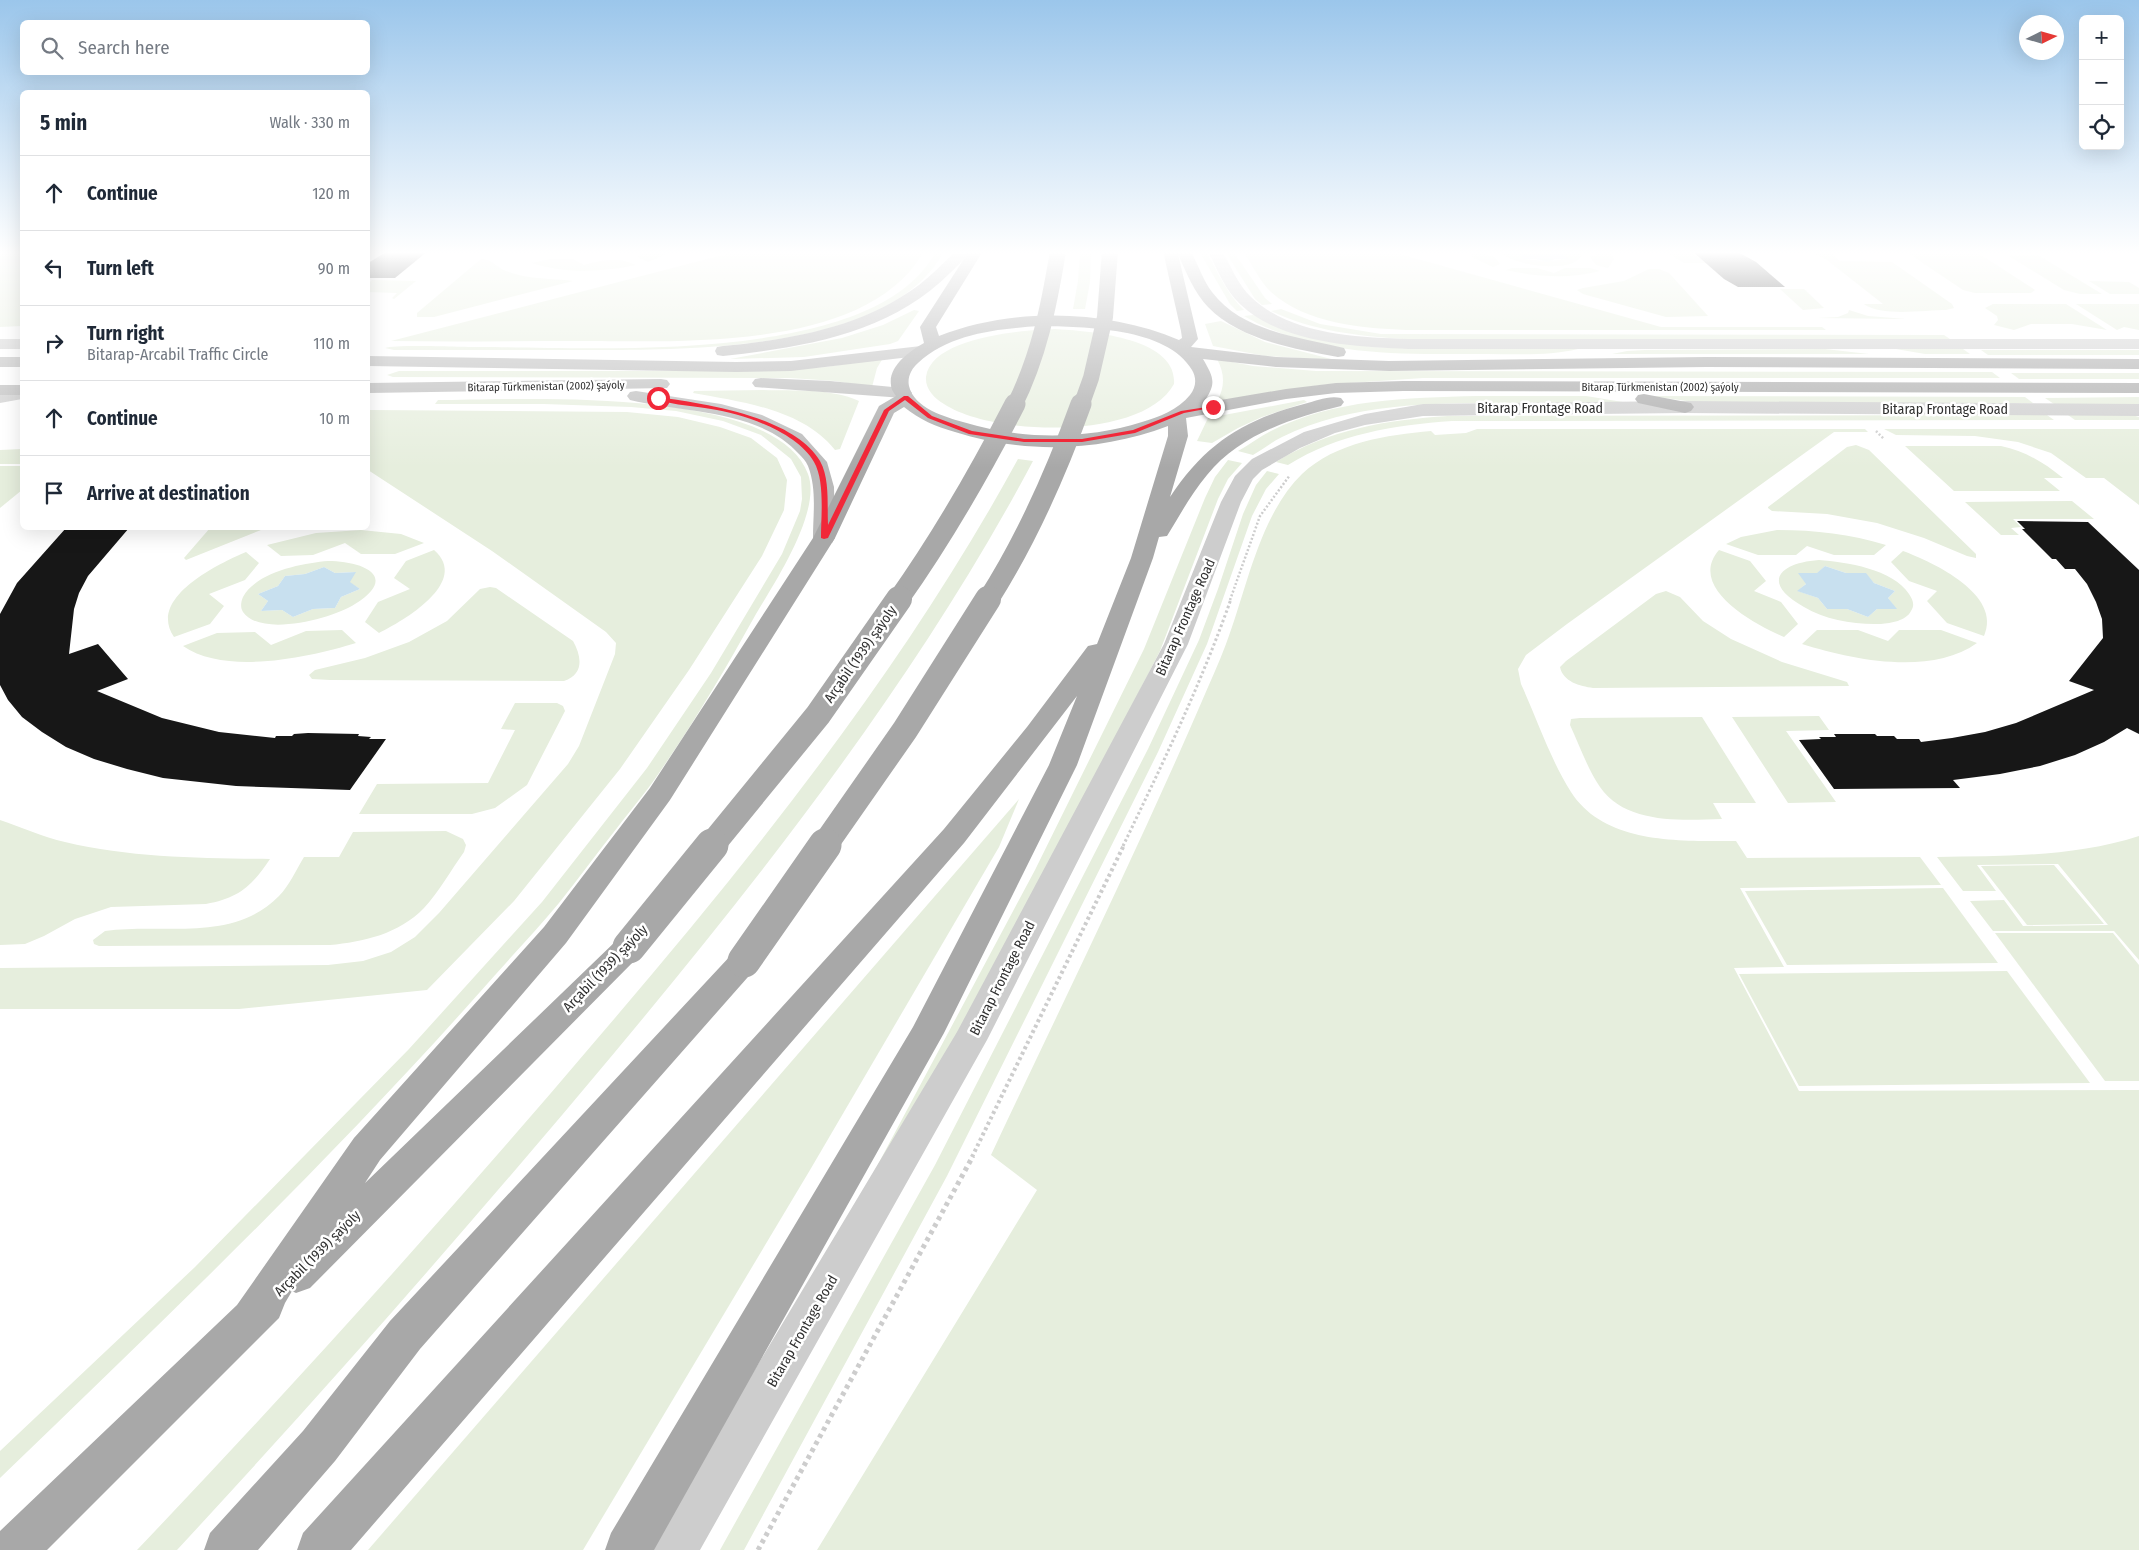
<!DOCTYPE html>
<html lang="en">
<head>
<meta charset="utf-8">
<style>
  :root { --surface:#fff; --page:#f6f6f7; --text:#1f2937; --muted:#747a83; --line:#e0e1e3 }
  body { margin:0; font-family:"Fira Sans Condensed",sans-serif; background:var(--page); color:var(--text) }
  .controls { position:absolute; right:15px; top:15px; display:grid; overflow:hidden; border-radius:8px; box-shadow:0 5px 20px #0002 }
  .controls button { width:45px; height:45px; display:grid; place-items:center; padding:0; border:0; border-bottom:1px solid var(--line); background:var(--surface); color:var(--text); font:25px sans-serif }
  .compass { position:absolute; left:2019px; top:15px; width:45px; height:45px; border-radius:50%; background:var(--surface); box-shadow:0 5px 20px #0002; rotate:85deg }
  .stop { position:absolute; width:15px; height:15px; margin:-11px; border:4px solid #f12839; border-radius:50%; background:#fff }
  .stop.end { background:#f12839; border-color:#fff; box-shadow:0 1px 5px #0008 }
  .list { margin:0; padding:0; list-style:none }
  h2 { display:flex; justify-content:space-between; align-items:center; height:65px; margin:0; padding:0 20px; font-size:21px }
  h2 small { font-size:16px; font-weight:400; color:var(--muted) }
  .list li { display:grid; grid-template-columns:32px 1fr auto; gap:15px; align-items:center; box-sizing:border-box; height:75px; padding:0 20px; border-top:1px solid var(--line) }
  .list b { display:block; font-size:19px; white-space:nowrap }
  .list p { margin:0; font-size:16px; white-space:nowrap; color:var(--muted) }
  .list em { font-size:16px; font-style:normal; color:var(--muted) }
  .icon { flex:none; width:28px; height:28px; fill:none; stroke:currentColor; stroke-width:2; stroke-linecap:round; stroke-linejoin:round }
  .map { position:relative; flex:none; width:2139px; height:1550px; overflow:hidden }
  .search { position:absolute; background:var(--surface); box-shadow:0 5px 20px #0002; left:20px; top:20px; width:350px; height:55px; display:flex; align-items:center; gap:12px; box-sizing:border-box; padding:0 18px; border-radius:8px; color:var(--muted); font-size:19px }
  .panel { position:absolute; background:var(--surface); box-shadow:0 5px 20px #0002; left:20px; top:90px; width:350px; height:440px; border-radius:8px }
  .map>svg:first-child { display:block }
  .green { fill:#e6eedd; fill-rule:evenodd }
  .water { fill:#c8e0ef }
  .building { fill:#171717 }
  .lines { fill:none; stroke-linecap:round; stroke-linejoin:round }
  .path-far3 { stroke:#cdcdcd; stroke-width:2.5; stroke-dasharray:2 2; stroke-linecap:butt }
  .path-far2 { stroke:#cdcdcd; stroke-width:3; stroke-dasharray:2.5 2.5; stroke-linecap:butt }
  .path-far1 { stroke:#cdcdcd; stroke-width:4; stroke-dasharray:3 3; stroke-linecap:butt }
  .path { stroke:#cdcdcd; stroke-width:5; stroke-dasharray:4 4; stroke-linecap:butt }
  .street { fill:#cdcdcd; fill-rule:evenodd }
  .secondary { fill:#bababa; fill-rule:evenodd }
  .primary { fill:#a8a8a8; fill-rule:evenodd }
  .primary-bridge-far3 { stroke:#a8a8a8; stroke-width:16 }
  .primary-bridge-far2 { stroke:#a8a8a8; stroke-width:21 }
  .primary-bridge-far1 { stroke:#a8a8a8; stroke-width:26 }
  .primary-bridge { stroke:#a8a8a8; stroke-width:33 }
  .route { fill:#f12839 }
  .labels { text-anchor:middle; stroke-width:5; stroke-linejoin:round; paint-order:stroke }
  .far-street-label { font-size:11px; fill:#303030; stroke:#fff }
  .street-label { font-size:14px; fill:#303030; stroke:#fff }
</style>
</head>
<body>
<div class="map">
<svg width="2139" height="1550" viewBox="0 0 2139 1550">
  <rect width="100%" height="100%" fill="#fff"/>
  <g class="green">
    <path d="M0,251H22V326L0,327Z"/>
    <path d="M642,251H674L648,262L638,257Z"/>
    <path d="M738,251H924C868,352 679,341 580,341C517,341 454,342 391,341Z"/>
    <path d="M936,251H944C889,357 666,350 564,350C507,350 451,350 394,350L385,348C395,344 462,347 479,347C591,347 877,367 936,251Z"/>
    <path d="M1080,251H1091L1090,282L1085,309H1073L1078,281Z"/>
    <path d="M1199,251H1206C1217,271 1227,294 1244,310L1237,311L1230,304Z"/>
    <path d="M1225,251H1233L1265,298L1272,304L1262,305L1255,299Z"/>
    <path d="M1243,251H1389L1661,327H1822L1826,330H1406C1361,328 1307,324 1271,292C1260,282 1252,264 1243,251Z"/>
    <path d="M1467,251H1481L1479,252L1495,257L1500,264L1493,267L1474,258Z"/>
    <path d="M1498,251C1507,251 1517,250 1523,259C1531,259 1538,261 1545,261C1552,262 1560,259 1567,259L1564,255L1570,252L1568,251H1580L1582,255C1573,275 1510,265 1498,251Z"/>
    <path d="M1593,251H1610L1614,259L1608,268L1596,265L1590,257L1599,253Z"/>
    <path d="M1664,251H1688L1707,263H1684Z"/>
    <path d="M1905,251H1975L2035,290L2031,293H1975L1963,290Z"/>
    <path d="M1813,253H1831L1840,261L1892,262L1952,304L1954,308L1946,310C1925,310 1881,317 1864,304H1883L1827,260Z"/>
    <path d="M2007,255H2038L2102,294H2080L2064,290Z"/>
    <path d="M481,259C491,258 497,268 506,271C528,280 551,278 573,281L434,317H417V313Z"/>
    <path d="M550,259H573L584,265C602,260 618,256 636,265C602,272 565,274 532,263Z"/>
    <path d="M1512,268H1537L1554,273L1565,268H1590L1600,271C1569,279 1537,277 1506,270Z"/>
    <path d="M1649,269H1659L1669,273L1708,316L1666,317L1583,294L1577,290L1583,288L1624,281Z"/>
    <path d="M372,280L416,281L394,299L392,298L397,293L368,292V284Z"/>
    <path d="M2089,281L2129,282L2139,288V294H2110Z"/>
    <path d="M1780,289H1804L1824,308L1803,310Z"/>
    <path d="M1993,304H2066L2107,330L2072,324H2031L2014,330L1994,325L1998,320L1997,316L1985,308Z"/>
    <path d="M2076,304H2139V330L2124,327L2117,330Z"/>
    <path d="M1281,309L1320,324L1381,334L1944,335L1950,339H1403C1358,336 1313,331 1271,311Z"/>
    <path d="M914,310L919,311L898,341L890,344L804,357L730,359L842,338L883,325Z"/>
    <path d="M1849,310L1868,316L1906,319L1818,318L1838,317L1848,313Z"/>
    <path d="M1253,315L1277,326L1371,347L1426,349H1578C1548,356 1517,354 1487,354C1406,354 1316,358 1244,316Z"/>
    <path d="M1221,321L1265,342L1335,360L1265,356L1213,346L1205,324Z"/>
    <path d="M1055,329C1087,331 1178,337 1174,384C1143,441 992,436 944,404C934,398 925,389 926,377C931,337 1024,330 1055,329Z"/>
    <path d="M1825,349L1869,354H1612L1627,351L1645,350Z"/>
    <path d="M1896,349H1963L1970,354H1925Z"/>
    <path d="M1981,350H2139V355H1988Z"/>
    <path d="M883,358L877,368L872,387L835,381L790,378L393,377L387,375L399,371H751L826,367Z"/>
    <path d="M1217,359L1253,366L1316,371L1992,372L2000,378H1423L1321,385L1217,401C1225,387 1225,374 1217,359Z"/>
    <path d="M2011,373H2139V379H2019Z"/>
    <path d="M763,390C794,391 831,388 859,401L840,449L835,450C802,409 742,402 693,393L694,391Z"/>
    <path d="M1477,396H1586L1629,403C1588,403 1547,403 1507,403C1432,403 1351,403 1282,437C1272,442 1263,449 1253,455L1238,451C1249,445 1259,437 1271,431C1334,399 1407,398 1477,396Z"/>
    <path d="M1651,396L2025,397L2033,403H1701Z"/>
    <path d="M2139,397V404H2054L2045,398Z"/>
    <path d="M438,400C518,400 775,384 808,474C822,511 775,582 756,614C727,666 697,718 663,767C649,789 632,808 617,828C597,853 579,878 559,903C534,933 506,962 480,992C329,1162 164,1320 0,1478V1451L195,1267L409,1049L542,902L647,768L711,673L782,554L800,511L802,499L801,477L791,459L761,435L723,421L676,411L631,407L544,404H435Z"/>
    <path d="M1304,400L1307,402L1262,417L1238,428L1212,443L1197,441L1208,418Z"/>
    <path d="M368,410L627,412L678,417L720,427L751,438L777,458L787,480L784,510L762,556L689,670L620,769L514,901L427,990L239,1009H0V968L328,965L363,961L391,952L415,937L439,913L568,764L579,746L615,654L616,643L606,632L492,551L368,470Z"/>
    <path d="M2047,415L2054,420L1452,421C1394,425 1338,434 1288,465L1276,462C1329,429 1387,420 1448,416Z"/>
    <path d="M2068,415H2132L2139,417V420H2075Z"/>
    <path d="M1477,429H1865L1868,432H1834L1567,624L1526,655L1518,669L1521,684C1537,719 1550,759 1571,792C1605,845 1681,841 1736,841L1747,858L1920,857L1941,885L1740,888L1784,967L1734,968L1799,1091L2139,1090V1550H817L1037,1190L991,1155C1062,1004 1136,854 1202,701C1210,682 1219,663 1226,644C1247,589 1259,516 1302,474C1336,442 1387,435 1431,431L1435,435L1466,433Z"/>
    <path d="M1884,429H2139V505L2104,478H2086L2051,453L2018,442L1975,436L1896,435Z"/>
    <path d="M1856,445L1869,450L1976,554V558L1967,556L1924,538L1877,523L1827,514L1772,511L1768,508V507L1847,447Z"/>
    <path d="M1905,446H2001C2025,451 2043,462 2063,478H2044L2060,491H1954Z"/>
    <path d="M22,449V464H0V450Z"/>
    <path d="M1018,459L1033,461C920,674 769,867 615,1052C473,1222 327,1388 177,1550H137C293,1386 445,1218 591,1046C748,863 902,672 1018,459Z"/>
    <path d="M1228,460L1242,463L1228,479L1218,499L1160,651L1046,872L867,1200L860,1198L1035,870L1144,649L1205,498L1215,477Z"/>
    <path d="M0,466H22V490L0,508Z"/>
    <path d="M1267,471L1279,474L1266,489L1252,516L1207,644L1158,752L947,1176L744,1550H720L935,1165L1148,749L1199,640L1218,589L1243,514L1256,485Z"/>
    <path d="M2072,501L2094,519H2013L2021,527L2011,528L2019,535H2001L1965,502Z"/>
    <path d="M210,528H266L186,560L184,558Z"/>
    <path d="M361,530L401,534L424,543L395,554H361L345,543L313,555L281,556L267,545L316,533Z"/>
    <path d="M1777,530C1815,530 1850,534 1886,545L1874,555H1834L1807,546L1796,555H1758L1726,544L1741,537Z"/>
    <path d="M434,550C471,582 403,621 379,633L365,622L378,602L410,589L394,578L406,561Z"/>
    <path d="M1719,550L1750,561L1766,581L1754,591L1781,602L1798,624L1784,637C1756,625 1686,588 1719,550Z"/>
    <path d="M1903,551C1933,562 2003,595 1984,636L1947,623L1927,601L1937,591L1909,581L1891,562Z"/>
    <path d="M246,552L259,563L245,580L209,594L224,606L210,624L174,637C147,598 218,564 246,552Z"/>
    <path d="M1819,560C1846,562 1893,569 1909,594C1913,600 1915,605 1911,611C1906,621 1891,623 1881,624C1855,625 1826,620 1804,607C1761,583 1778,563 1819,560ZM1825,566L1846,573H1865L1874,583L1895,591L1888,598L1896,609H1877L1868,617L1847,609H1827L1818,598L1798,591Z"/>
    <path d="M328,561C360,561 401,575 355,604C334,618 261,638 243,612C240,607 241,602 243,597C256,572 303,563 328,561ZM324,567L335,573L355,572L349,582L360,589L341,597L335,608L313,609L293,617L282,610L261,611L268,601L258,594L278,586L285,576L305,574Z"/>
    <path d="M490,587L496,588L573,641C582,657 584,674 564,681L330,680L312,679L309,675L315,670L365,658L409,642L447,621L480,589Z"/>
    <path d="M1666,591L1680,597L1703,621L1731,639L1782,662L1847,682L1849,686L1593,688C1580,686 1563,682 1560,667L1566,661L1656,594Z"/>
    <path d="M342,630L356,643C310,657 226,676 183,646L217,633L255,632L271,645L306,631Z"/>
    <path d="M1817,630H1858L1888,641L1899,630H1941L1977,643C1931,676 1853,660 1802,644Z"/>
    <path d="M515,703H557L563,706L565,711L527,785L495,808L472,814H359L377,784L488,783L515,730L501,729Z"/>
    <path d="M1819,716L1829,730L1786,731L1836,802L1788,803L1732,717Z"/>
    <path d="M1702,717L1756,803H1713L1722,819C1683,820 1626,825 1600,787C1588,770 1579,744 1570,725L1571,719L1580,718Z"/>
    <path d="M1019,799L999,847L810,1170L583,1550H368Z"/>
    <path d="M0,820C21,827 43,837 65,842C132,858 201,858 270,859C252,886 239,898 206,904L111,907L75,919L44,936L25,944L0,945Z"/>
    <path d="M446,831L463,839L466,845L464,852C451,870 439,892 424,908C399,934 363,942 330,945L99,946L94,944L93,940L105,931C163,923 233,943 279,896C289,886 296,870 304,857H339L353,832Z"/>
    <path d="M2139,836V960L2114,931H1993L1970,901L2004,900L2023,926L2108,925L2058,864L1977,865L1996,891H1963L1937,857C2005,856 2074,857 2139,836Z"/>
    <path d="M2054,865L2104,924L2027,925L1981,866Z"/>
    <path d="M1943,888L1998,963L1787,965L1745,891Z"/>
    <path d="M1995,933H2113L2139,965V1081H2105Z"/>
    <path d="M2007,971L2090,1083L1799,1086L1739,974Z"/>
  </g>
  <g class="water">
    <path d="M1509,252L1568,251L1571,252L1564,255L1568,259H1555L1548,262L1536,259H1523L1520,255Z"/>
    <path d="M1825,566L1846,573H1866L1874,583L1895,591L1888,598L1897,609H1877L1868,617L1847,609H1827L1818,598L1797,591L1806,584L1798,573H1817Z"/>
    <path d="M324,567L335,573L356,572L350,582L360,589L341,597L335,608L313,609L293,617L282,610L261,611L268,601L258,594L278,586L285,576L305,574Z"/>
  </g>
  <g class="building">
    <path d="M388,251H428L395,278H368V263Z"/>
    <path d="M1692,251H1736L1756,262L1785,287H1738L1724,279Z"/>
    <path d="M2017,521L2088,522L2139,570V734L2127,728L2104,742L2075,755L2040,766L2000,774L1953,780L1960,788L1834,789L1799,740L1821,739L1819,737H1836L1834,734H1875L1877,736H1894L1897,739H1919L1921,742L1952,738L1985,732L2016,723L2094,690L2069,681L2103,638L2102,619L2096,602L2087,584L2075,569H2065L2056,559H2052L2022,529H2025Z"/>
    <path d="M66,528H129L88,576L79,593L74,609L69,654L98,644L128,679L97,691L162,718L219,732L275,738L276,736H292L294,734L308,733L359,734L358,736L371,737L369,739H386L350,790L236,786L163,778L127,769L94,759L66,747L42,732L22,717L8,700L0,685V614L17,583Z"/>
  </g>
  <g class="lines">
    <g class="path-far3">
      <path d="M1876,431L1884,439"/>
      <path d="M1230,600L1260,516L1290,475"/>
    </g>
    <path class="path-far2" d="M1123,846C1162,765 1201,684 1231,599"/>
    <path class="path-far1" d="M972,1157L1124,845"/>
    <path class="path" d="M758,1550L973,1156"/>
    <g class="street">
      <path d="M1208,251H1222C1231,266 1238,285 1251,297C1291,335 1356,337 1408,339H2139V349H1408C1355,347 1280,343 1240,304C1225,290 1217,269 1208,251Z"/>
      <rect x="0" y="339" width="22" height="10"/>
      <path d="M22,389V399L0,403V393Z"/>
      <path d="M1685,401L2139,404V416L1685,413L1423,416L1365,425L1335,433L1300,448L1262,470L1253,479L1241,502L1188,644L987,1040L700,1550H651L657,1533L957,1032L1164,644L1221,502L1235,476L1252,459L1304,432L1365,414L1423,404Z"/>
    </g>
    <g class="secondary">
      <path d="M956,251H971C965,259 957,266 950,273C889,334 805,347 723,356L717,355L715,351L717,347L723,346C792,339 861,328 919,285C932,275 943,263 956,251Z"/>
      <path d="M921,346L927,347L929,351L927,355L791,371L736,372L368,366V356L736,362L791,361Z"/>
      <rect x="0" y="357" width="22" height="10"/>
      <path d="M761,378L830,381L903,388L909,389L912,393L909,397L903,398L755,387L752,383L755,379Z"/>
      <path d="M661,379L667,380L670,384L667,388L368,393V383Z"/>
      <rect x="0" y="385" width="22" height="10"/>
      <path d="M636,391L721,404L762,415L802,434L827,462L834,487L835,538L832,543L824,544L816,543L813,538C813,514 817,489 808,466C806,461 802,457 799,454C759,409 683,413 630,400L627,396L630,392Z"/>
    </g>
    <g class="primary">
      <path d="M969,251H983L936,327L939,336C1012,307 1107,309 1179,340L1182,338L1181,331L1163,251H1191C1198,265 1203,280 1212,292C1242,332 1300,337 1344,348L1346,352L1344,356L1338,357C1295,349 1240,340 1208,307C1194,292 1186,272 1178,254L1198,339L1191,347L1276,357L1389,361L1706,357L2139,359V369L1706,367L1389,371L1276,367L1203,359C1214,378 1217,384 1203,403L1286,389L1336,383L1403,381L2139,383V393L1403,391L1336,393L1286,399L1186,418L1188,436L1170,497C1205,444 1243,420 1304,404C1316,401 1329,395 1341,398L1344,402L1341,406C1293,418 1240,434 1207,475C1191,494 1180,515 1167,536L1159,537L1153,558L1077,765L944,1033L654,1550H605L611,1533L913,1027L1049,765L1077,696L964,843L351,1550H297L303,1533L944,829L1027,727L1088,646L1097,644L1131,558L1168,436V426C1100,452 1023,454 955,432C935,426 920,420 904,407L894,413L835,538L670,800L566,943L380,1160L365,1183L618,939L629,936L640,939L645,947L640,955L310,1288L296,1293L292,1291L285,1303L279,1318L47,1550H0V1531L237,1305L354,1138L544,927L650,788L813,538L879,406L896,396C894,393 891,389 891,385C888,366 910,351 924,343L920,327ZM1039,326C1084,327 1167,327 1192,370C1197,378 1196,388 1190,395C1178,410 1159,417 1142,422C1084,440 1021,440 963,422C945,417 914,408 909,386C907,377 912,368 918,363C950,333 998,329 1039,326Z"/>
      <path d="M1644,394L1691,403L1694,407L1691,411L1685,413L1638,403L1635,399L1638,395Z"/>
      <path d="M744,949L755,953L760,961L755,969L420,1349L335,1461L258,1550H204L210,1533L303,1431L390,1321L733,953Z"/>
    </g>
    <g class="primary-bridge-far3">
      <path d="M1014,406C1039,356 1049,306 1058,251"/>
      <path d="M1081,406L1091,378L1105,317L1110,251"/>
    </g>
    <g class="primary-bridge-far2">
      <path d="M898,600C942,538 980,472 1015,404"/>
      <path d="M988,600C1027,539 1056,473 1081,404"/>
    </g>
    <g class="primary-bridge-far1">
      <path d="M711,846L818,715L899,599"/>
      <path d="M824,846L905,730L988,599"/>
    </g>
    <g class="primary-bridge">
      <path d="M629,947L712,845"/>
      <path d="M744,961L825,845"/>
    </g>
  </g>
  <linearGradient id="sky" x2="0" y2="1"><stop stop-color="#9bc6eb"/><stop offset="0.54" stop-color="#fff"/><stop offset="1" stop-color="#fff" stop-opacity="0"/></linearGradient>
  <rect width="2139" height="468" fill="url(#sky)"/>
  <path class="route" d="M904,396H908L932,416L972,431L1024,439H1082L1133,430L1181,411L1213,406L1216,407L1184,413L1135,433L1082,442H1024L969,434L928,418L905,400L889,411L828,538L824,539L821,538C821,516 825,481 814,462C797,432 744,414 711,409C696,406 668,405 655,398L658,397C705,404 793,416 820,461C830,479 827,505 828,525L884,410Z"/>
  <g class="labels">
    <g class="far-street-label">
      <text transform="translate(546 386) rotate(-1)" y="4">Bitarap Türkmenistan (2002) şaýoly</text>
      <text x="1660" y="391">Bitarap Türkmenistan (2002) şaýoly</text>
    </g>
    <g class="street-label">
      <text x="1540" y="413">Bitarap Frontage Road</text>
      <text x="1945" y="414">Bitarap Frontage Road</text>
      <text transform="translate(1185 617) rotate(-66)" y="5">Bitarap Frontage Road</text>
      <text transform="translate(860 654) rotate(-55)" y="5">Arçabil (1939) şaýoly</text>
      <text transform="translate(605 968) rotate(-46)" y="5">Arçabil (1939) şaýoly</text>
      <text transform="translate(1002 978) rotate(-63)" y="5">Bitarap Frontage Road</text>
      <text transform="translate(317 1253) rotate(-45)" y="5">Arçabil (1939) şaýoly</text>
      <text transform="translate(802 1331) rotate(-60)" y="5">Bitarap Frontage Road</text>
    </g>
  </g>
</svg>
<div class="controls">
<button>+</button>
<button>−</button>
<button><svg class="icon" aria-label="locate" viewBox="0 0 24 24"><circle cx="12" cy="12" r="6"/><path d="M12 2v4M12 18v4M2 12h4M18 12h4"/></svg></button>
</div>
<svg class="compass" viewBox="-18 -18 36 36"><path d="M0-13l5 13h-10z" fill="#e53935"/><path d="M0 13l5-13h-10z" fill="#747a83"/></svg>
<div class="stop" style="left:658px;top:398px"></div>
<div class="stop end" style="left:1213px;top:407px"></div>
<div class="search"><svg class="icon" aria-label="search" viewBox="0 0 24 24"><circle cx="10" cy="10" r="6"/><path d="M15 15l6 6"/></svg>Search here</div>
<section class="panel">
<h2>5 min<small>Walk · 330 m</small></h2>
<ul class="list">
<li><svg class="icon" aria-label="ahead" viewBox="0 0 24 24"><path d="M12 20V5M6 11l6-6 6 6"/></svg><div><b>Continue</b></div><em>120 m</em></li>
<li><svg class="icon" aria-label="left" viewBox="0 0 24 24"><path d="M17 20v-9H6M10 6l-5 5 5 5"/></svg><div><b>Turn left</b></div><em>90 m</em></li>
<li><svg class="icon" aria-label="right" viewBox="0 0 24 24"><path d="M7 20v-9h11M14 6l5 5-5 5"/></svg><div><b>Turn right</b><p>Bitarap-Arcabil Traffic Circle</p></div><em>110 m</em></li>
<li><svg class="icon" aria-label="ahead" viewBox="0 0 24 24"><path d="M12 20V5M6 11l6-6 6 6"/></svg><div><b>Continue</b></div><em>10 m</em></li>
<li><svg class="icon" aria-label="arrive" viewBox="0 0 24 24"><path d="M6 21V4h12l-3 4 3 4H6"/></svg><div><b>Arrive at destination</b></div></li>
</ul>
</section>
</div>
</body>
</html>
